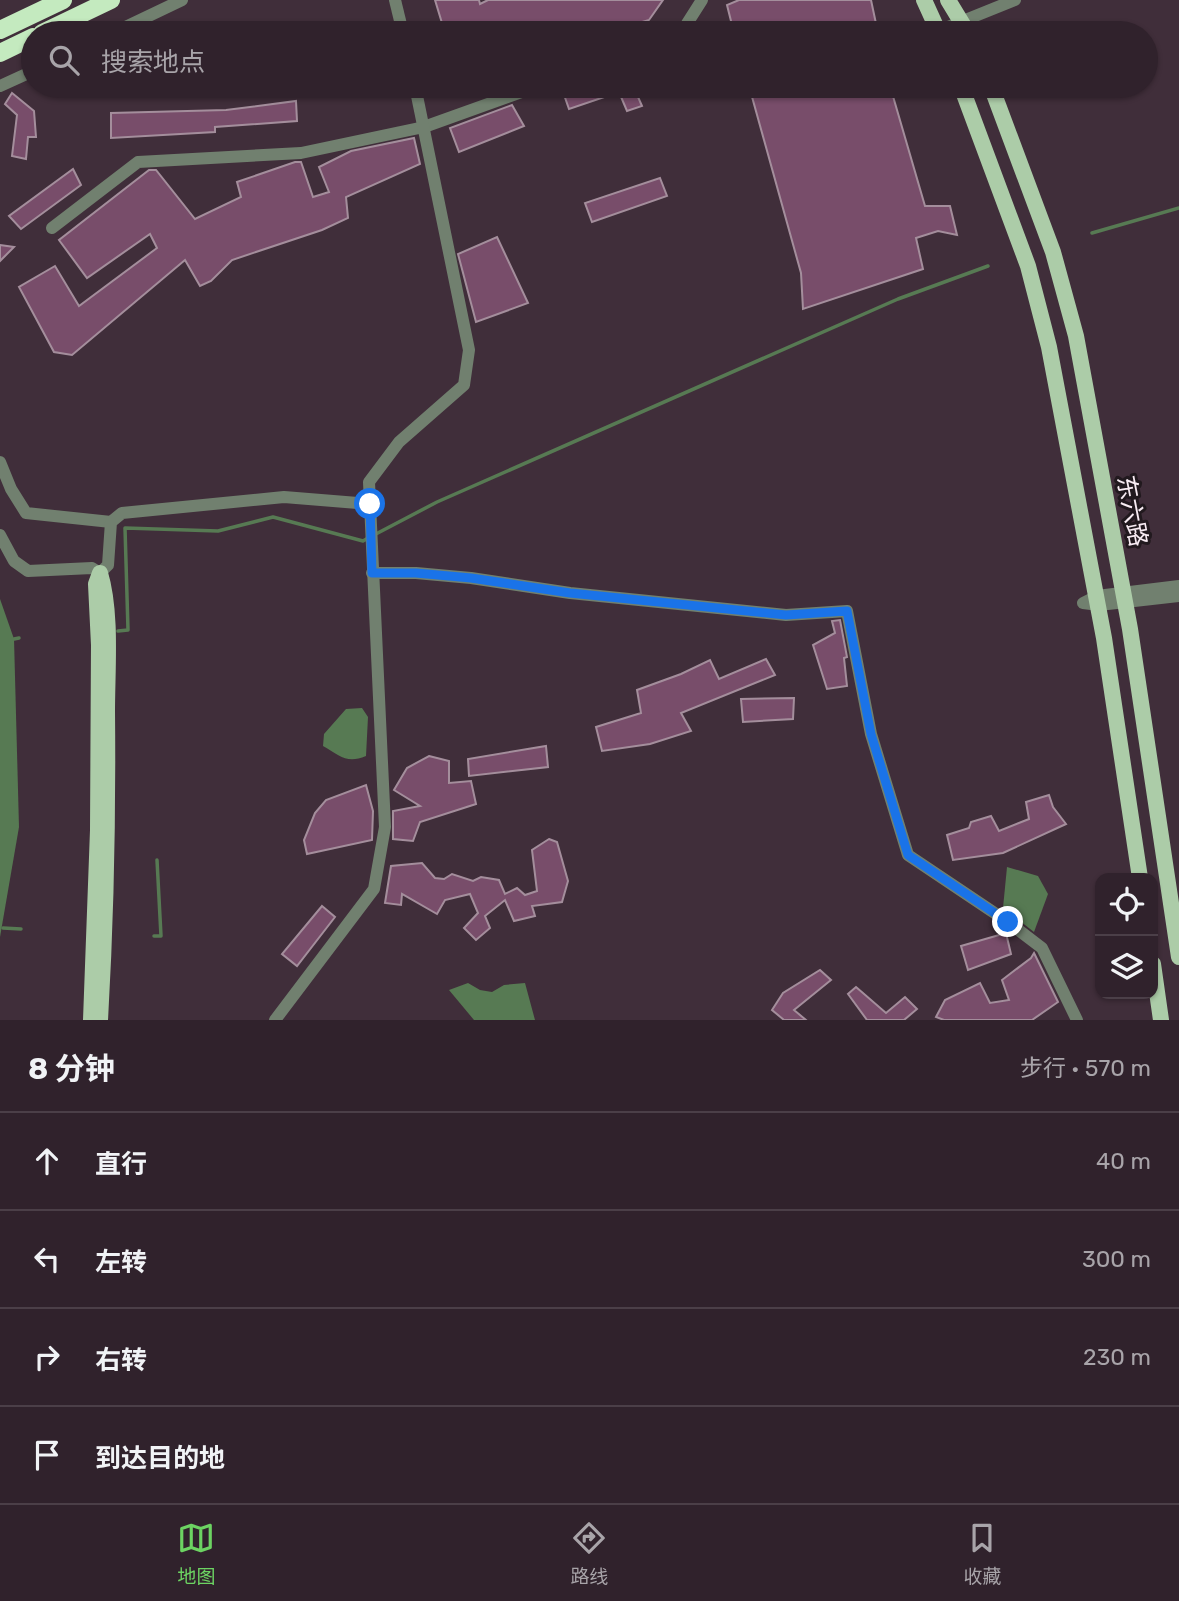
<!DOCTYPE html>
<html lang="zh">
<head>
<meta charset="utf-8">
<style>
  :root { --surface:#30222c; --page:#3c2f38; --text:#f1f3f6; --muted:#a8a4a9; --line:#4b3f48; --accent:#6cd362 }
  body { margin:0; font-family:Rubik,"Noto Sans SC",sans-serif; background:var(--page); color:var(--text) }
  .controls { position:absolute; right:21px; bottom:21px; display:grid; overflow:hidden; border-radius:14px; box-shadow:0 2px 5px #0004 }
  .controls button { width:63px; height:63px; display:grid; place-items:center; padding:0; border:0; border-bottom:2px solid var(--line); background:var(--surface); color:var(--text); font:35px sans-serif }
  .stop { position:absolute; width:21px; height:21px; margin:-16px; border:5px solid #1a73e8; border-radius:50%; background:#fff }
  .stop.end { background:#1a73e8; border-color:#fff; box-shadow:0 2px 7px #0008 }
  .list { margin:0; padding:0; list-style:none }
  h2 { display:flex; justify-content:space-between; align-items:center; height:91px; margin:0; padding:0 28px; font-size:30px }
  h2 small { font-size:23px; font-weight:400; color:var(--muted) }
  .list li { display:grid; grid-template-columns:46px 1fr auto; gap:21px; align-items:center; box-sizing:border-box; height:98px; padding:0 28px; border-top:2px solid var(--line) }
  .list b { display:block; font-size:26px; white-space:nowrap }
  .list em { font-size:23px; font-style:normal; color:var(--muted) }
  .icon { flex:none; width:38px; height:38px; fill:none; stroke:currentColor; stroke-width:2; stroke-linecap:round; stroke-linejoin:round }
  .map { position:relative; flex:none; width:1179px; height:1020px; overflow:hidden }
  .search { position:absolute; background:var(--surface); box-shadow:0 2px 5px #0004; left:21px; right:21px; top:21px; height:77px; display:flex; align-items:center; gap:18px; box-sizing:border-box; padding:0 24px; border-radius:38px; color:var(--muted); font-size:26px }
  .sheet { height:483px; background:var(--surface) }
  nav { display:flex; justify-content:space-around; align-items:center; box-sizing:border-box; height:98px; border-top:2px solid var(--line); background:var(--surface); font-size:19px; color:var(--muted) }
  nav a { display:grid; justify-items:center; gap:4px }
  nav .on { color:var(--accent) }
  .map>svg:first-child { display:block }
  .water { fill:#577a53 }
  .lines { fill:none; stroke-linecap:round; stroke-linejoin:round }
  .stream { stroke:#577a53; stroke-width:3.5 }
  .building { fill:#784d6a; stroke:#a48e9c; stroke-width:2 }
  .minor { stroke:#71806f; stroke-width:12 }
  .major { stroke:#accca8; stroke-width:16 }
  .highway { stroke:#c4eabf; stroke-width:18 }
  .route { stroke:#1a73e8; stroke-width:9 }
  .labels { text-anchor:middle; stroke-width:6; stroke-linejoin:round; paint-order:stroke }
  .street-label { font-size:24px; fill:#f8ecf3; stroke:#21191e }
</style>
</head>
<body>
<div class="map">
<svg width="1179" height="1020" viewBox="0 0 1179 1020">
  <rect width="100%" height="100%" fill="#402e3a"/>
  <g class="water">
    <path d="M0,599L14,639L19,827L0,937Z"/>
    <path d="M362,708L368,717L366,756C347,764 340,756 323,746L324,734L346,709Z"/>
    <path d="M1007,867L1038,876L1048,894L1034,932L1003,908Z"/>
    <path d="M468,983L480,990L492,992L504,985L525,983L535,1020H474L449,990Z"/>
  </g>
  <g class="lines">
    <g class="stream">
      <path d="M1092,233L1179,208"/>
      <path d="M374,535L437,502L898,299L988,266"/>
      <path d="M118,631L128,630L125,528L218,531L273,517L363,541L368,538"/>
      <path d="M14,639L19,638"/>
      <path d="M3,928L21,929"/>
      <path d="M154,936H161L157,860"/>
    </g>
  </g>
  <g class="building">
    <path d="M435,0H479L480,4L488,0H663L649,20L605,33H542L539,27L524,33H445Z"/>
    <path d="M739,0H871L878,33H734L727,5Z"/>
    <path d="M571,86H672L673,89L638,97L642,106L627,111L619,92L569,109L562,89Z"/>
    <path d="M749,86H890L925,206H950L957,235L938,231L916,238L923,269L803,309L801,273Z"/>
    <path d="M12,93L34,111L36,137H28L26,159L12,156L17,115L5,104Z"/>
    <path d="M296,101L297,121L215,127V132L111,138V113L226,110Z"/>
    <path d="M512,105L524,126L459,152L450,128Z"/>
    <path d="M414,138L420,164L346,197L348,218L322,230L232,260L211,281L200,286L185,260L72,355L54,352L19,287L55,266L79,306L157,248L150,234L87,278L59,240L149,170H156L195,219L241,197L237,182L295,162H301L313,197L329,192L319,167L351,151Z"/>
    <path d="M73,169L81,185L21,229L9,216Z"/>
    <path d="M660,178L667,196L592,222L585,203Z"/>
    <path d="M497,237L528,303L476,322L458,254Z"/>
    <path d="M0,245L14,247L0,261Z"/>
    <path d="M840,620L847,657L844,658L847,686L827,689L813,645L835,633L832,621Z"/>
    <path d="M766,659L775,675L681,713L691,731L650,744L602,751L596,727L641,713L637,690L681,674L710,660L719,679Z"/>
    <path d="M794,698L793,719L743,722L741,699Z"/>
    <path d="M546,746L548,767L469,776L468,759Z"/>
    <path d="M429,756L449,761V783L471,781L476,804L420,822L413,841L393,839V811L420,806L394,790L407,768Z"/>
    <path d="M366,785L373,811L372,840L307,854L304,840L315,813L326,800Z"/>
    <path d="M1049,795L1053,807L1066,824L1003,853L953,860L947,835L969,828L971,822L991,816L999,831L1029,819L1026,802Z"/>
    <path d="M549,839L557,842L568,881L562,902L532,906L535,916L514,921L505,900L485,916L490,928L476,940L464,928L478,913L470,894L445,900L437,914L402,894L401,905L385,903L391,866L422,863L435,878L444,879L452,874L473,881L481,877L499,880L505,894L517,888L525,895L537,891L532,850Z"/>
    <path d="M322,906L335,917L297,966L282,954Z"/>
    <path d="M1006,933L1011,954L968,970L961,946Z"/>
    <path d="M1034,953L1058,1002L1032,1020H944L936,1017L945,1000L980,983L990,1003L1009,1000L1002,980L1031,958Z"/>
    <path d="M820,970L831,980L794,1010L806,1020H784L772,1010L783,993Z"/>
    <path d="M856,987L886,1013L905,997L917,1009L904,1020H867L848,994Z"/>
  </g>
  <g class="lines">
    <g class="minor">
      <path d="M395,0L403,33"/>
      <path d="M938,31L1015,0"/>
      <path d="M113,33L182,0"/>
      <path d="M681,33L702,0"/>
      <path d="M0,86L33,71"/>
      <path d="M52,228L138,162L301,153L424,127L538,86"/>
      <path d="M0,462L11,489L26,513L111,522"/>
      <path d="M0,535L14,561L28,571L92,568L100,573L108,565L111,522L122,513L284,497L370,504"/>
      <path d="M372,573H416L471,578L570,593L786,615L847,611L871,734L908,855L1008,922L1042,948L1077,1020"/>
      <path d="M1179,586L1097,596L1083,603L1099,605L1179,596"/>
      <path d="M275,1020L374,889L385,827L369,482L399,442L464,385L469,350L415,86"/>
    </g>
    <g class="major">
      <path d="M924,0L939,33"/>
      <path d="M948,0L968,33"/>
      <path d="M961,86L1028,266L1049,347L1104,638L1140,878"/>
      <path d="M991,86L1053,252L1076,336L1130,629L1179,957"/>
      <path d="M1153,964L1161,1020"/>
      <path d="M91,1020L98,830L99,645L96,584L100,573C112,613 107,669 107,711C108,814 106,917 100,1020"/>
    </g>
    <g class="highway">
      <path d="M0,30L63,0"/>
      <path d="M42,33L111,0"/>
      <path d="M0,53L33,37"/>
    </g>
  </g>
  <g class="lines">
    <path class="route" d="M370,504L372,573H416L471,578L570,593L786,615L847,611L871,734L908,855L1008,922"/>
  </g>
  <g class="labels">
    <g class="street-label">
      <text transform="translate(1132 511) rotate(79)" y="8">东六路</text>
    </g>
  </g>
</svg>
<div class="controls">
<button><svg class="icon" aria-label="locate" viewBox="0 0 24 24"><circle cx="12" cy="12" r="6"/><path d="M12 2v4M12 18v4M2 12h4M18 12h4"/></svg></button>
<button><svg class="icon" aria-label="layers" viewBox="0 0 24 24"><path d="M12 4l9 5-9 5-9-5zM3 14l9 5 9-5"/></svg></button>
</div>
<div class="stop" style="left:370px;top:504px"></div>
<div class="stop end" style="left:1008px;top:922px"></div>
<div class="search"><svg class="icon" aria-label="search" viewBox="0 0 24 24"><circle cx="10" cy="10" r="6"/><path d="M15 15l6 6"/></svg>搜索地点</div>
</div>
<section class="sheet">
<h2>8 分钟<small>步行 · 570 m</small></h2>
<ul class="list">
<li><svg class="icon" aria-label="ahead" viewBox="0 0 24 24"><path d="M12 20V5M6 11l6-6 6 6"/></svg><div><b>直行</b></div><em>40 m</em></li>
<li><svg class="icon" aria-label="left" viewBox="0 0 24 24"><path d="M17 20v-9H6M10 6l-5 5 5 5"/></svg><div><b>左转</b></div><em>300 m</em></li>
<li><svg class="icon" aria-label="right" viewBox="0 0 24 24"><path d="M7 20v-9h11M14 6l5 5-5 5"/></svg><div><b>右转</b></div><em>230 m</em></li>
<li><svg class="icon" aria-label="arrive" viewBox="0 0 24 24"><path d="M6 21V4h12l-3 4 3 4H6"/></svg><div><b>到达目的地</b></div></li>
</ul>
</section>
<nav>
<a class="on"><svg class="icon" aria-label="map" viewBox="0 0 24 24"><path d="M3 6l6-2 6 2 6-2v14l-6 2-6-2-6 2zM9 4v14M15 6v14"/></svg>地图</a>
<a><svg class="icon" aria-label="directions" viewBox="0 0 24 24"><path d="M12 3l9 9-9 9-9-9zM9 14v-3h6M13 9l2 2-2 2"/></svg>路线</a>
<a><svg class="icon" aria-label="saved" viewBox="0 0 24 24"><path d="M7 4h10v16l-5-4-5 4z"/></svg>收藏</a>
</nav>
</body>
</html>
